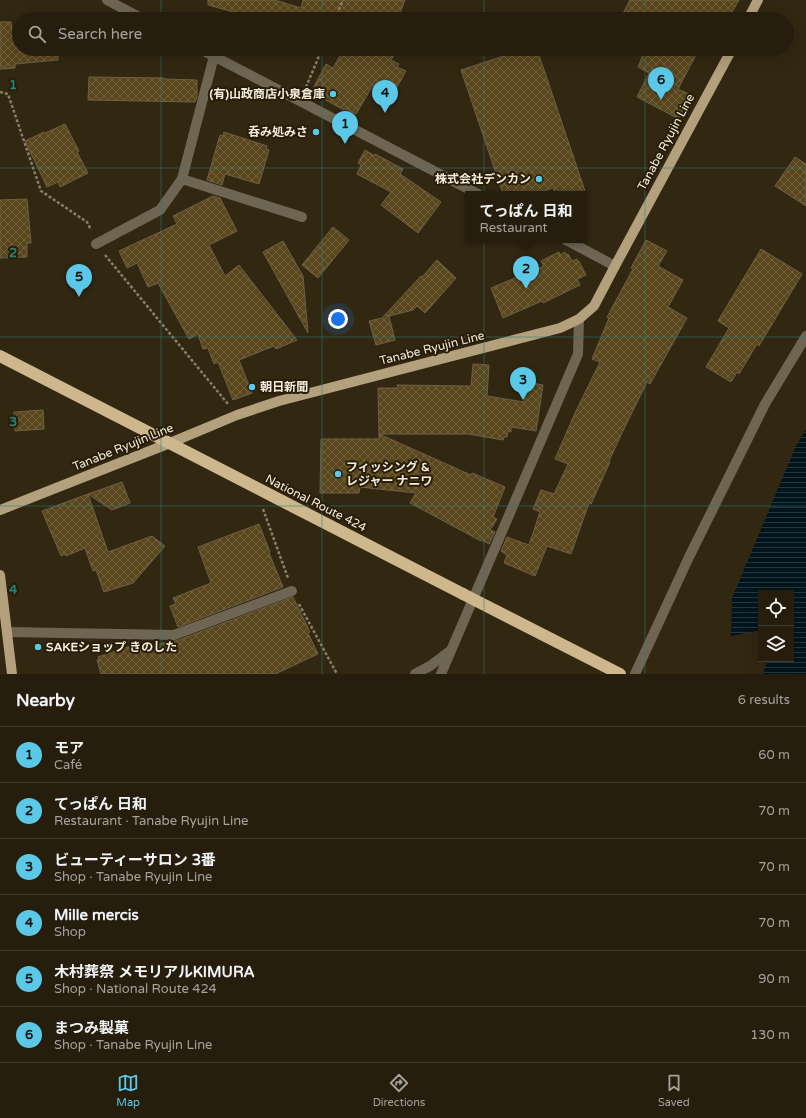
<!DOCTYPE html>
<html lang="en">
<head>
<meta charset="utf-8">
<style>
  :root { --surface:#261d0d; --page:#2e2616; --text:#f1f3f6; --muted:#a4a29d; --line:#423b2e; --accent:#5ac8e6 }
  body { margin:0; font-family:"Varela Round","Noto Sans JP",sans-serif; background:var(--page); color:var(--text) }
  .controls { position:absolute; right:12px; bottom:12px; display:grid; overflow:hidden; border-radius:0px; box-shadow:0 4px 16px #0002 }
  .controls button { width:36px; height:36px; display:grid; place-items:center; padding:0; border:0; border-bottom:1px solid var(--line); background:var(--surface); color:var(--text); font:20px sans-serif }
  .you { position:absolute; left:338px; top:319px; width:14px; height:14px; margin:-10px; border:3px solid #fff; border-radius:50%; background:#1a73e8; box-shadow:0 0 0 6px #1a73e833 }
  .badge { display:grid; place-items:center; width:26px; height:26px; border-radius:50%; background:var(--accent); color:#111; font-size:13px; font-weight:700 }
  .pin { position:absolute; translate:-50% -33px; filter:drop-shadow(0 1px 2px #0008) }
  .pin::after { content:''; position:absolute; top:21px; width:14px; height:12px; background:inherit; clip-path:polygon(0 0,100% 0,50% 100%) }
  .popup { position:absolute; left:465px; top:191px; width:122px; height:52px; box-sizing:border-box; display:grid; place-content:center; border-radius:0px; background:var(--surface); filter:drop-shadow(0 1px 3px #0005); font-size:13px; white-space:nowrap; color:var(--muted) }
  .popup b { font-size:15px; color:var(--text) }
  .popup::after { content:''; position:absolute; left:50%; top:100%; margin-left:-8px; border:8px solid transparent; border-top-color:var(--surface) }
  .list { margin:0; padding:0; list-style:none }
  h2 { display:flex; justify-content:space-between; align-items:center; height:52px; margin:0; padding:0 16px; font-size:17px }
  h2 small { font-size:13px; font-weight:400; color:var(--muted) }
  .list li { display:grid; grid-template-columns:26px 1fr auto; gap:12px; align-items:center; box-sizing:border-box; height:56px; padding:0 16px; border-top:1px solid var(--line) }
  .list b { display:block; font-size:15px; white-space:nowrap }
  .list p { margin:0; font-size:13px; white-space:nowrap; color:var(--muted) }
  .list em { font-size:13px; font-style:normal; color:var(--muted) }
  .icon { flex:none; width:22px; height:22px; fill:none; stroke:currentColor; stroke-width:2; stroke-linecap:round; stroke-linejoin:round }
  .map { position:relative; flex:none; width:806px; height:674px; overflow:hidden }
  .search { position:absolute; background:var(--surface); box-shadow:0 4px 16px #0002; left:12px; right:12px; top:12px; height:44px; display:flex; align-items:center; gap:10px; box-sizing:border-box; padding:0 14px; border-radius:22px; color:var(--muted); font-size:15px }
  .sheet { height:388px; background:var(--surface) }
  nav { display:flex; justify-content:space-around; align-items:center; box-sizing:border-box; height:56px; border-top:1px solid var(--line); background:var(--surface); font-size:11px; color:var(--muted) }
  nav a { display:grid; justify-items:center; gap:2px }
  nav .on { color:var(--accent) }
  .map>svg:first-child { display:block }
  .water { fill:url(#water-rules) }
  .building { fill:url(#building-cross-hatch); stroke:#6c6048 }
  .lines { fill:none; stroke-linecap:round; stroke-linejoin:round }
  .path { stroke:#887e6c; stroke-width:2.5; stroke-dasharray:3 2; stroke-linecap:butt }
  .minor { stroke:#6e6553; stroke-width:10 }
  .major { stroke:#b3a07c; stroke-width:10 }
  .highway { stroke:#ceb78c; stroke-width:12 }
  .highway-bridge { stroke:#ceb78c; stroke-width:12 }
  .grid { fill:none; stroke:#268279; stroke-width:1; stroke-opacity:0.55 }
  .poi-dot { fill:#5ac8e6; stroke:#281d07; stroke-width:1.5 }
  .labels { text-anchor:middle; stroke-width:4; stroke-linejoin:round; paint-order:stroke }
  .poi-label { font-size:12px; font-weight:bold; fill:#f4ecdf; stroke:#281d07; text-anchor:end }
  .street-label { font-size:12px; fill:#f4ecdf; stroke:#281d07 }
  .grid-label { font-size:13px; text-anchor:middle; font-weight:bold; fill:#268279; stroke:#281d07; stroke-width:4; stroke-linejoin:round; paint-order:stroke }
</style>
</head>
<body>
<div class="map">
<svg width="806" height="674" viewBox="0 0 806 674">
  <defs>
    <pattern id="water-rules" width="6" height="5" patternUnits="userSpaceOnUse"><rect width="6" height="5" fill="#00151c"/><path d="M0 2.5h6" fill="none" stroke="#26373d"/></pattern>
    <pattern id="building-cross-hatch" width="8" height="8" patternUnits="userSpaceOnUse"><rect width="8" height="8" fill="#59461d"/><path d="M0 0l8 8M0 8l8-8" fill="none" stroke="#71613d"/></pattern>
  </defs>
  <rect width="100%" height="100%" fill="#322711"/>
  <path class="water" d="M806,429V674H763L768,659H791V593H761V630L731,636L732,598L796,446Z"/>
  <g class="building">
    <path d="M208,0H275L301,8L303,0H405L398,19H259L208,5Z"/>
    <path d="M630,0H739L728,19H620Z"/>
    <path d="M0,22H11L13,36L19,35V49H58V60L15,64V68L0,69Z"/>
    <path d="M344,49H384L394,55L391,60L399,64L397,67L406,71L397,87L394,86L392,91L389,89L387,93L373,85L356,114L345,109L344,110L311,92L326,64L333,68Z"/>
    <path d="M525,49H537L586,194H555L553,188L535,194H503L461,70Z"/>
    <path d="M645,49H699L678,89L691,95L679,119L637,97L649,73L638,67Z"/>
    <path d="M89,77L164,78V79L197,80V97L195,102L88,100Z"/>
    <path d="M65,124L79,151L77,152L88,173L60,187L58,182L47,187L25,141L44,132L45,133Z"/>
    <path d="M224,132L267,146L266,149L269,150L259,184L225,174L222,185L207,180L220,135L223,136Z"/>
    <path d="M365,150L375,156V154L403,169L400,174L441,202L418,233L381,205L391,192L357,174L361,165L358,163Z"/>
    <path d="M795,157L806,164V206L775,186Z"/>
    <path d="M213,196L220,198L237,231L209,245L225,276L239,265L297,340L276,349L274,346L239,360L252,393L233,400L218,362L214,364L208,348L203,349L198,334L189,339L158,283L148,287L137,263L127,268L119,251L177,224L173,216Z"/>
    <path d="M27,199L31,243H27V257L0,258V200Z"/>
    <path d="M333,227L349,240L318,278L302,265Z"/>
    <path d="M646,240L667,251L658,266L683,280L668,307L687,318L650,384L647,382L623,431L609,461L610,462L591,504L589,503L571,554L547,546L535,576L504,563L507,555L501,551L507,537L529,545L540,512L533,509L541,490L554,494L568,464L555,459L575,413L600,362L592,359L609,318L607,317L633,269L631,268Z"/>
    <path d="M283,241L303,276L308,333L263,252Z"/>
    <path d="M761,249L802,274L759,346L757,344L739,374L737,372L731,382L706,367L729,328L718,321Z"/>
    <path d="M559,252L560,255L565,252L566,255L568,254L572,261L577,259L578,262L579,261L586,275L577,279L580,285L543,303L542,301L503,318L491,288L544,266L541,261Z"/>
    <path d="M437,260L456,278L425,313L417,306L413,310L389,316L395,340L376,345L369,321L382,318L421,276L422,277Z"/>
    <path d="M473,364L489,365L487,396L524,402L527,382L543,385L536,431L511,427V432L508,431L507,437H504L503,440L468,434H379L378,388H398L397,385L471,386Z"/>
    <path d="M43,410L44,429L15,431L14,412Z"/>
    <path d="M379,434L471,475L472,473L505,487L493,517L497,519L490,530L495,532L489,544L482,540L481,541L410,503L416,493L360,487L359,493H320L321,439H379Z"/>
    <path d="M122,482L130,503L112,510L88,494Z"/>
    <path d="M88,494L108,552L152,536L165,546L133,583L104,592L96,570L93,571L85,548L66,556L65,554L61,556L42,511Z"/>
    <path d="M259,524L270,552L269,553L283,587L178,627L170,606L176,604L173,598L211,583L198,547Z"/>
    <path d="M293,597L310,632L308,633L318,654L275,674H101L97,660H99L98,657L131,646L133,653L169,641H176Z"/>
  </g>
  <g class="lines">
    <g class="path">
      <path d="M335,19L343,0"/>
      <path d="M306,87L322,49"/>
      <path d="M0,92L8,94L41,191L87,222L91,230"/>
      <path d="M105,255L228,404"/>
      <path d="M263,509L288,578"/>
      <path d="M299,604L337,674"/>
    </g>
    <g class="minor">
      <path d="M107,0L143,19"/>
      <path d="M200,49L478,194"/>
      <path d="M182,179L214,56"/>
      <path d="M566,240L615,266"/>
      <path d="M96,244L160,210L182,179L302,217"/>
      <path d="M7,632L174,635L292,591"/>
      <path d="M415,674L430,666L450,651"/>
      <path d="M441,674L578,354L579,319"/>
      <path d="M635,674L689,557L765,404L806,336"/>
    </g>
    <g class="major">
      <path d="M748,19L758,0"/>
      <path d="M0,510L170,443L237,415L279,401L560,328L579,319L594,306L615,266L732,49"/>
      <path d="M0,575L12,674"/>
    </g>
    <path class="highway" d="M0,356L463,594"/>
    <path class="highway-bridge" d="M463,594L620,674"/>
  </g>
  <path class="grid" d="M161,0V19M322,0V19M484,0V19M645,0V19M161,49V674M322,49V674M484,49V674M645,49V674M0,168H806M0,337H806M0,506H806"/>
  <g class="poi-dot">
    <circle cx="333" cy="94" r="4"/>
    <circle cx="316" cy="132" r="4"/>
    <circle cx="539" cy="179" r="4"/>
    <circle cx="252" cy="387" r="4"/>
    <circle cx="338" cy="474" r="4"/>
    <circle cx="38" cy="647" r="4"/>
  </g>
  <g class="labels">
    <g class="poi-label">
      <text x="325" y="98">(有)山政商店小泉倉庫</text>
      <text x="308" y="136">呑み処みさ</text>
      <text x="531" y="183">株式会社デンカン</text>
      <text x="260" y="391" text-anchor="start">朝日新聞</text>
      <text x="346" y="471" text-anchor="start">フィッシング &amp;<tspan x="346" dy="14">レジャー ナニワ</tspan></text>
      <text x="46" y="651" text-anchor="start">SAKEショップ きのした</text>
    </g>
    <g class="street-label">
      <text transform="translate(666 142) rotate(-62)" y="4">Tanabe Ryujin Line</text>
      <text transform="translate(432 348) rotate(-14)" y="4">Tanabe Ryujin Line</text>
      <text transform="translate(123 447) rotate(-22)" y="4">Tanabe Ryujin Line</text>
      <text transform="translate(316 503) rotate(27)" y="4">National Route 424</text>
    </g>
  </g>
  <g class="grid-label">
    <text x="13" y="89">1</text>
    <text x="13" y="257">2</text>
    <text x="13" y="426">3</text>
    <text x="13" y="594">4</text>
  </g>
</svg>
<div class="controls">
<button><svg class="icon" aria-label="locate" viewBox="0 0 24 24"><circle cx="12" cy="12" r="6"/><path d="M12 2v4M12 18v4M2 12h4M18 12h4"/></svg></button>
<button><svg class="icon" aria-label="layers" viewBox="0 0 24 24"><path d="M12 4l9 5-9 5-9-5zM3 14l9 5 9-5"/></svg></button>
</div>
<div class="you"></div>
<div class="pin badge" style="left:345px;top:144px">1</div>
<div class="pin badge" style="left:526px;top:289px">2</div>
<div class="popup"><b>てっぱん 日和</b>Restaurant</div>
<div class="pin badge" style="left:523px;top:400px">3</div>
<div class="pin badge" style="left:385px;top:113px">4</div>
<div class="pin badge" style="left:79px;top:297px">5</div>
<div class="pin badge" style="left:661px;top:100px">6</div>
<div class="search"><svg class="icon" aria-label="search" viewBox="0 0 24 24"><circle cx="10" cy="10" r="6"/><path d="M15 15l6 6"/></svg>Search here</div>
</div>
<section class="sheet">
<h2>Nearby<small>6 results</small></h2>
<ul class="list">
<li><span class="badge">1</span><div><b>モア</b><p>Café</p></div><em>60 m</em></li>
<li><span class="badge">2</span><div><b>てっぱん 日和</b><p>Restaurant · Tanabe Ryujin Line</p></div><em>70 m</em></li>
<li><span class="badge">3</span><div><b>ビューティーサロン 3番</b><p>Shop · Tanabe Ryujin Line</p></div><em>70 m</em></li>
<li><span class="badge">4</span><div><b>Mille mercis</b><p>Shop</p></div><em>70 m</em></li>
<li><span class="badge">5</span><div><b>木村葬祭 メモリアルKIMURA</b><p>Shop · National Route 424</p></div><em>90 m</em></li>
<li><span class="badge">6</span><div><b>まつみ製菓</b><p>Shop · Tanabe Ryujin Line</p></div><em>130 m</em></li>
</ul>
</section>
<nav>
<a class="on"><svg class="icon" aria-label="map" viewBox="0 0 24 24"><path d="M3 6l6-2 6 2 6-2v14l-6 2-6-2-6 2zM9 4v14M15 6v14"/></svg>Map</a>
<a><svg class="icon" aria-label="directions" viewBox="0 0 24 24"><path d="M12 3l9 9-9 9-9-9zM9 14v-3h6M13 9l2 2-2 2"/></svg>Directions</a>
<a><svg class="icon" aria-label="saved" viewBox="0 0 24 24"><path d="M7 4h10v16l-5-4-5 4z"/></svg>Saved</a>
</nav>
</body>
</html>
